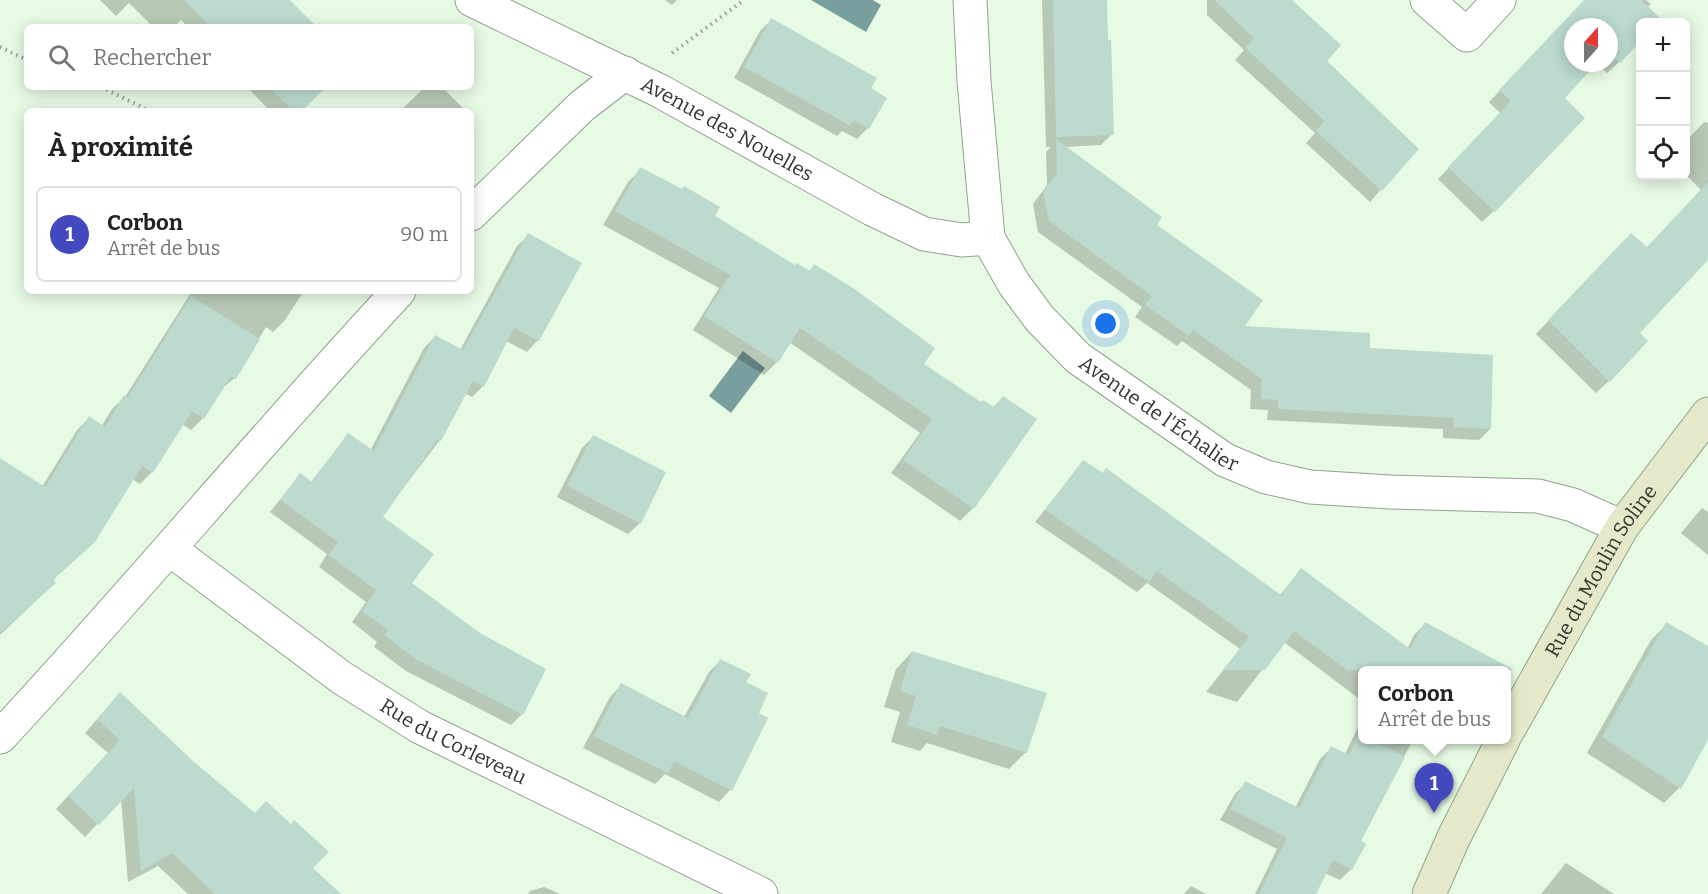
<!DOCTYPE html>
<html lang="fr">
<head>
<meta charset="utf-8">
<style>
  :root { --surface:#fff; --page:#f6f6f6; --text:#222; --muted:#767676; --line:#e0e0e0; --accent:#4249be }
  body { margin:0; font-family:Bitter,serif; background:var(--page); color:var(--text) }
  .controls { position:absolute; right:18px; top:18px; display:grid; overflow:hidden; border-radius:9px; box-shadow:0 3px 15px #0003 }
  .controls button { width:54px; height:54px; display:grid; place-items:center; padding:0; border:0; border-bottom:2px solid var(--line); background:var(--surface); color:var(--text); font:30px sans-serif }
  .compass { position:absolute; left:1564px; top:18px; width:54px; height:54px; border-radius:50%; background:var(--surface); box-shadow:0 3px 15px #0003; rotate:21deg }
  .you { position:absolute; left:1106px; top:324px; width:21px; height:21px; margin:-15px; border:4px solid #fff; border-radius:50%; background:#1a73e8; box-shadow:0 0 0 9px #1a73e833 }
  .badge { display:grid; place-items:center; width:39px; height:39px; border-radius:50%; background:var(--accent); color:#fff; font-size:20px; font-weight:700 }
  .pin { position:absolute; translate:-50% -50px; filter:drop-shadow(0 2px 3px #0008) }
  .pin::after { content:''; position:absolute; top:32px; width:21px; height:18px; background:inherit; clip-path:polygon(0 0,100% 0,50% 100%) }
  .popup { position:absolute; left:1358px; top:666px; width:153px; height:78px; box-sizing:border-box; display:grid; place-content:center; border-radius:9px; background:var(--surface); filter:drop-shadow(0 2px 4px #0005); font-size:20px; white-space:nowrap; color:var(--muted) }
  .popup b { font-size:22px; color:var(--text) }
  .popup::after { content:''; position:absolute; left:50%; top:100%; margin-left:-12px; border:12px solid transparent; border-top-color:var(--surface) }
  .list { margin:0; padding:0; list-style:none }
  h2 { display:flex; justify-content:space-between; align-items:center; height:78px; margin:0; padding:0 24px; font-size:26px }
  h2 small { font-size:20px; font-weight:400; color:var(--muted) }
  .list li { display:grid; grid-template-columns:39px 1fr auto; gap:18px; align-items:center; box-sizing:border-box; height:96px; margin:0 12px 12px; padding:0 12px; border:2px solid var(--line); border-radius:9px }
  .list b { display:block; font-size:22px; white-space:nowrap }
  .list p { margin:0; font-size:20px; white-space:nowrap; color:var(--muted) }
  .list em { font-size:20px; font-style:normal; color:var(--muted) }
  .icon { flex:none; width:33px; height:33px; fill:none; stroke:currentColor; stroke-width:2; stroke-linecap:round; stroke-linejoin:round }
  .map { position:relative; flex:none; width:1708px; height:894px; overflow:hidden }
  .search { position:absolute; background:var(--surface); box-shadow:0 3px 15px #0003; left:24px; top:24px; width:450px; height:66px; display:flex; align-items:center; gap:15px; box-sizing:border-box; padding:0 21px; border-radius:9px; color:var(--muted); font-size:22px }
  .panel { position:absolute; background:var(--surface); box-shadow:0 3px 15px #0003; left:24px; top:108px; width:450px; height:186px; border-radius:9px }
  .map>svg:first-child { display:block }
  .water { fill:#789f9e }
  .shadow { fill:#0003 }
  .building { fill:#bcdace }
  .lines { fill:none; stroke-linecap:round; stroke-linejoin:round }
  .street-casing { stroke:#91a48f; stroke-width:35 }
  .secondary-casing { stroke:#91a48f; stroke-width:35 }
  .path { stroke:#92a191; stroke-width:4; stroke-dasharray:1.5 4.5; stroke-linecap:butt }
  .street { stroke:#fff; stroke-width:33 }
  .secondary { stroke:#e5e9c9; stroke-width:33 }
  .labels { text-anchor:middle; stroke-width:4.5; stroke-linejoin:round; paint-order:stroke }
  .street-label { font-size:20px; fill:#30382f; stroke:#fff }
</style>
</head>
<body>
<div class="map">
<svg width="1708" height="894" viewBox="0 0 1708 894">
  <rect width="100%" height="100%" fill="#e6fae4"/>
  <g class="water">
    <path d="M811,0H873L881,5L866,32Z"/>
    <path d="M743,351L765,368L731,413L709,396Z"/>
  </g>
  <g class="shadow">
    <path d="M100,0H288L315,27H188L181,20L174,27H153L129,3L116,16Z"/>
    <path d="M665,0H677L672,5Z"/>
    <path d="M1042,0H1106L1112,134L1101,145L1064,147L1155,225L1242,327L1368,350L1490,429L1479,440L1443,438V429L1267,420L1268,410L1250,409L1251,390L1182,341L1177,346L1135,317L1142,307L1038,232L1033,204L1047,185L1046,152L1051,147H1046Z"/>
    <path d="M1207,0H1290L1324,61L1417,149L1370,202L1306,143L1315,133L1235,60L1244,50L1207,15Z"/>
    <path d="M1586,0H1646L1651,4L1647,8L1659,19L1656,22H1640L1619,62L1607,73L1597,63H1609V27H1573V63H1595L1563,98L1494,211L1482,222L1438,179L1501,114L1489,102Z"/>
    <path d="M771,20L869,89L868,128L857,139L842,131L837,136L734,78L760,31Z"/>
    <path d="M247,87H325L300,111H270Z"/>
    <path d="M425,87H442L466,111H400Z"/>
    <path d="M1704,122L1708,123V258L1637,333L1609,381L1596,393L1536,334L1618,248L1646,249L1701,190L1686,175V141Z"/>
    <path d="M641,169L795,267L808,272L814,266L922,365L981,404L992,408L1003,398L973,508L960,521L891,473L920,433L789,342L777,362L764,375L693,330L719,288L603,225L628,182Z"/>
    <path d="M529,235L580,263L538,340L527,352L506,341L483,386L472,397L464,393L440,440L381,517L410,583L522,714L511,725L406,671L374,647L377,642L352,622L366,602L319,567L327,554L270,512L300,475L310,483L348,435L370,451L424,348L435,337L460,350L517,246Z"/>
    <path d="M192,291H304L285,320L273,332L266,327L235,378L221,389L203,418L191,430L182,424L152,472L140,484L132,479L42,595L0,635V516L42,487L77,430L89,418L101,427L112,409L125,397Z"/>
    <path d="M593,437L640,523L628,534L557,497L582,448Z"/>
    <path d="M1083,462L1279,596L1301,570L1407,649L1414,635L1425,624L1483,655L1474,670H1362V701L1284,642L1237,702L1206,692L1240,649L1147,583L1137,592L1035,522Z"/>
    <path d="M1702,508L1708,512V555L1681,533Z"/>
    <path d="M1667,624L1708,648V737L1679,788L1664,803L1587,753L1651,640Z"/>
    <path d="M912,652L1026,752L1009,769L927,743L920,751L891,742L900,712L884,707L896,669Z"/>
    <path d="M720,661L744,683L757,714L766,719L730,790L719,802L665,774L655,784L583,748L610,697L621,685L684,717L709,672Z"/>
    <path d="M108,707L192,762L339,894H188L158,866L128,882L121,799L85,837L56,809L108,753L85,733Z"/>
    <path d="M1362,719V740H1413L1359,841L1351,869L1340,880L1325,873L1315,894H1255L1277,849L1220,820L1235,794L1246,783L1295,808L1320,759L1331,748L1345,754Z"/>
    <path d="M1566,863L1614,894H1541Z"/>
    <path d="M1191,886L1206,894H1184Z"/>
    <path d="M544,887L560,894H528L530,891Z"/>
  </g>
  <g class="building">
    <path d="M184,0H290L317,27H211Z"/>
    <path d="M1053,0H1107L1108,40H1111L1114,135L1056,137Z"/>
    <path d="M1214,0H1292L1341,45L1327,61L1419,149L1382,191L1316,131L1325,121L1245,48L1254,38Z"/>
    <path d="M1584,0H1641L1661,19L1658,22H1641V41L1620,63L1609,52V27H1573V63H1597L1565,98L1585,118L1495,212L1448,167L1511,101L1499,90Z"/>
    <path d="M771,18L877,78L871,88L887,98L869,129L854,120L849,125L744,67Z"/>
    <path d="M269,87H326L302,111H293Z"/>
    <path d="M1056,139L1162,217L1157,225L1263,300L1245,326L1370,333V348L1493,355L1491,429L1453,427L1454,418L1278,409V400L1261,399L1262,379L1193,330L1189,336L1145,305L1152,296L1049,221L1043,192L1057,173Z"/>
    <path d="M640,167L682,189L684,186L720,207L715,216L795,265L796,263L810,271L814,264L853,288L935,348L924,364L981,402L983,400L994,407L1003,396L1037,419L974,509L903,460L932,419L800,328L778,363L704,316L730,275L615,211Z"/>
    <path d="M1708,182V260L1640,333L1648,341L1610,382L1548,320L1631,233L1647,247Z"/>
    <path d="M528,233L582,263L539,341L514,328L484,387L473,381L441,441L438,439L383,517L434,554L412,583L480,633L546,669L523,715L417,660L384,635L388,630L362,611L376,590L329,555L338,542L280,500L300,473L312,482L348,433L374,451L435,335L463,350Z"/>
    <path d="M191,296L260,339L236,379L231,376L204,419L192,411L153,473L142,466L95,542L53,580L56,583L0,633V458L45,487L89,416L105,427L124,395L128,397Z"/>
    <path d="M593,435L666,472L641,524L567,486Z"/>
    <path d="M1083,460L1103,473L1106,468L1281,595L1301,568L1410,649L1425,622L1514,670H1347L1294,631L1265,670H1223L1249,637L1157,571L1149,582L1045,510Z"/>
    <path d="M1666,622L1708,646V740L1681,789L1602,737Z"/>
    <path d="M912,651L1047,693L1027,753L940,726L937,735L907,725L916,696L900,691Z"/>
    <path d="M720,659L751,674L746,682L768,693L759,713L768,718L732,791L674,761L668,773L594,736L621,683L688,718Z"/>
    <path d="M120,692L193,761L255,813L266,801L291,824L294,820L329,852L313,868L341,894H215L172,853L141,871L134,788L99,825L68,796L120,740L97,719Z"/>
    <path d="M1360,732L1362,740H1373L1405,757L1361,841L1366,844L1352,870L1333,860L1316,894H1259L1287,838L1230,809L1245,781L1299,808L1331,746L1349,755Z"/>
  </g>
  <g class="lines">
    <g class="street-casing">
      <g id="street">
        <path id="s1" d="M472,0L660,91L872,209L924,234L962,240L988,238"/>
        <path id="s2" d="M970,0L974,81L988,238L1014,284L1040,319L1078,358L1225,460L1266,477L1310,487L1390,492L1538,496L1573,505L1622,527"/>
        <path d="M1427,0L1467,35L1499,0"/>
        <path d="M471,214L582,106L625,73"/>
        <path id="s3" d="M171,550L342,678L420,727L761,894"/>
        <path d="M0,737C136,591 263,437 399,291"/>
      </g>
    </g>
    <g class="secondary-casing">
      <g id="secondary">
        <path id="s4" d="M1506,734L1622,527L1708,414"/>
        <path d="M1429,894L1453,839L1503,740"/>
      </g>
    </g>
    <g class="path">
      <path d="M0,47L27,60"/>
      <path d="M672,53L744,0"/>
      <path d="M101,87L150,111"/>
    </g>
    <use href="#street" class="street"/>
    <use href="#secondary" class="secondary"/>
  </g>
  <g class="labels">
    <g class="street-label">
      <text dy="7" stroke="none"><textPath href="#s1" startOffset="286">Avenue des Nouelles</textPath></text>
      <text dy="7" stroke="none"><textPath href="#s2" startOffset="488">Avenue de l'Échalier</textPath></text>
      <text dy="7" stroke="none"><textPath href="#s4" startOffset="189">Rue du Moulin Soline</textPath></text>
      <text dy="7" stroke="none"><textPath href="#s3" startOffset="342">Rue du Corleveau</textPath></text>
    </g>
  </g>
</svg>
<div class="controls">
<button>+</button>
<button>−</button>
<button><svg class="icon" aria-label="locate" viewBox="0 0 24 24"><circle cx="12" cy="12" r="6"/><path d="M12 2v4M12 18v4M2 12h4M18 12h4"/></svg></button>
</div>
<svg class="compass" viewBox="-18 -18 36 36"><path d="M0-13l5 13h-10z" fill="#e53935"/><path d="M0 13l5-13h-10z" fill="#767676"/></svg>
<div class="you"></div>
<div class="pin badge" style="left:1434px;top:813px">1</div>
<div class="popup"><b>Corbon</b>Arrêt de bus</div>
<div class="search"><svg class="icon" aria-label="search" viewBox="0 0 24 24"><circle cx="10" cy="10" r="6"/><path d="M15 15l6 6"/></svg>Rechercher</div>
<section class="panel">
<h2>À proximité<small></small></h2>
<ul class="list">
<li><span class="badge">1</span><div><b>Corbon</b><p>Arrêt de bus</p></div><em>90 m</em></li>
</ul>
</section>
</div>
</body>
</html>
